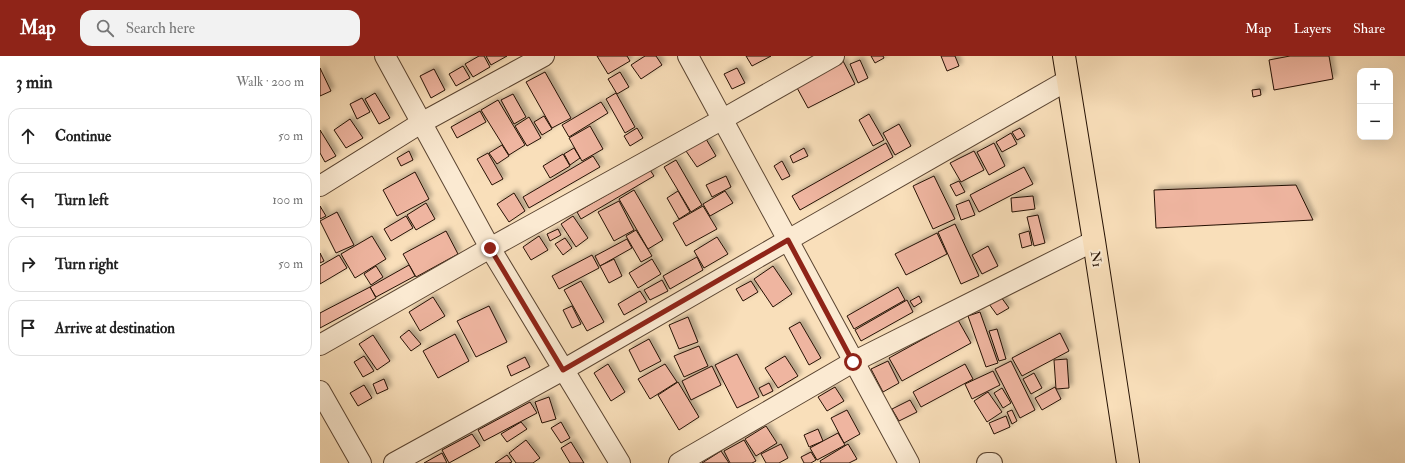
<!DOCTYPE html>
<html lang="en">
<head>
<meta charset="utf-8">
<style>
  :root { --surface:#fff; --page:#f2f2f2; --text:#222; --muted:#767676; --line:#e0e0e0; --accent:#8f2418 }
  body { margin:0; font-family:"IM FELL Double Pica",serif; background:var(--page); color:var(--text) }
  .controls { position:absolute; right:12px; top:12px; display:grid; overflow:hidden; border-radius:8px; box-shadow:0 4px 16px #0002 }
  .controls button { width:36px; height:36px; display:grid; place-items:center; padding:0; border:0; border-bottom:1px solid var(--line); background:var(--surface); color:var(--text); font:20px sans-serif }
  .stop { position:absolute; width:12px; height:12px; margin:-9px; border:3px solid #8f2418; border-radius:50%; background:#fff }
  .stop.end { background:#8f2418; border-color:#fff; box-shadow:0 1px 4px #0008 }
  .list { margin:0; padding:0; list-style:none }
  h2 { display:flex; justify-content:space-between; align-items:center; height:52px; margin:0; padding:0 16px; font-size:17px }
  h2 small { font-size:13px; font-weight:400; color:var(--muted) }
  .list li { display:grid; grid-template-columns:26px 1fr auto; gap:12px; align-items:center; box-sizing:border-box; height:56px; margin:0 8px 8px; padding:0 8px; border:1px solid var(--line); border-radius:12px }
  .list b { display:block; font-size:15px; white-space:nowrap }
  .list em { font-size:13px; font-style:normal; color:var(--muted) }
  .icon { flex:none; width:22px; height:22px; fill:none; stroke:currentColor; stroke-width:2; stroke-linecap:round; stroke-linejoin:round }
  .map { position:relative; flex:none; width:1085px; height:407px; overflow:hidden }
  header { display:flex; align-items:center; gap:24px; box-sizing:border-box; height:56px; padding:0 20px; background:var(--accent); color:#fff }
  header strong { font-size:19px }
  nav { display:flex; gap:22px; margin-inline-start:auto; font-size:14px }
  .search { width:280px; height:36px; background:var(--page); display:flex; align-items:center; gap:10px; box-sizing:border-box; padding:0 14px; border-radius:12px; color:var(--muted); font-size:15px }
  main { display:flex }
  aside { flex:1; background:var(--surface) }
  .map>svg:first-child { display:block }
  .building { fill:#efb5a0; stroke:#251103; filter:url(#shadow) }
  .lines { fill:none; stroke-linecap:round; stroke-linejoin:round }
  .street-casing { stroke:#5a4431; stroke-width:22 }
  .highway-casing { stroke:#251103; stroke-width:24 }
  .street { stroke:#fbead2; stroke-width:20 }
  .highway { stroke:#f9dfba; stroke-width:22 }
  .route { stroke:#8f2418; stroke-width:5 }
  .labels { text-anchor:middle; stroke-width:4; stroke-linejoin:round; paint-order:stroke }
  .street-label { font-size:13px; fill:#251103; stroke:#fbead2 }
</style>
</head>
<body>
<header>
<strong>Map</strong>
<div class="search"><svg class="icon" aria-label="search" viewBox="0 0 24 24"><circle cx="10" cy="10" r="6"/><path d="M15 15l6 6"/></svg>Search here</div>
<nav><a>Map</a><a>Layers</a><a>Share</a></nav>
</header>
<main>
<aside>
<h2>3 min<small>Walk · 200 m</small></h2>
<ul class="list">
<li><svg class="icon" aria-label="ahead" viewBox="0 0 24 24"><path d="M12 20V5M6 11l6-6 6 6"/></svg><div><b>Continue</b></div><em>50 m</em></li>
<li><svg class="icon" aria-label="left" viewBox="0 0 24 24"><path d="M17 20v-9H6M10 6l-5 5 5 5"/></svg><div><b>Turn left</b></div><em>100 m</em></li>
<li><svg class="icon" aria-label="right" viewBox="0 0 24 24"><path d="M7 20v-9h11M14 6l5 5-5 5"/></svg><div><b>Turn right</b></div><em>50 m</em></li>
<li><svg class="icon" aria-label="arrive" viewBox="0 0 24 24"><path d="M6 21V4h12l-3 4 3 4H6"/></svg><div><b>Arrive at destination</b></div></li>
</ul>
</aside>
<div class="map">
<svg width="1085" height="407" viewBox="0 0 1085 407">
  <defs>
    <filter id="shadow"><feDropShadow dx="3.5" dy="-3.5" stdDeviation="2" flood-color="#0004"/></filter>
  </defs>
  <rect width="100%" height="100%" fill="#f9dfba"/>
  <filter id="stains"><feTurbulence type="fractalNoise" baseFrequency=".005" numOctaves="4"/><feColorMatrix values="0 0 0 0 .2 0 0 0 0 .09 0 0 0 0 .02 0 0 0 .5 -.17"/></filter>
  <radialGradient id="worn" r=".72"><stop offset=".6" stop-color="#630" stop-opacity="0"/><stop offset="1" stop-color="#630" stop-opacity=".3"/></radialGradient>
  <g class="building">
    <path d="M159,0H164L170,11L153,21L145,8Z"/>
    <path d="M166,0H187L171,9Z"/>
    <path d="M277,0H307L310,5L288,18Z"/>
    <path d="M325,0H336L342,9L321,23L311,9Z"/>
    <path d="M426,0H451L432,10Z"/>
    <path d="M551,0H563L564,2L555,7Z"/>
    <path d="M621,0H635L639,10L627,15Z"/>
    <path d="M970,0H1009L1013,23L954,34L949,4Z"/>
    <path d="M540,4L548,22L538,27L530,8Z"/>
    <path d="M523,5L535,28L488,52L476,30Z"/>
    <path d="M143,10L150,22L136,30L129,18Z"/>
    <path d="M0,12L11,35L0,40Z"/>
    <path d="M417,12L425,27L412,33L404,18Z"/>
    <path d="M114,13L125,34L111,42L100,20Z"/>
    <path d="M225,16L251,62L232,72L206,26Z"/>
    <path d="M300,16L309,31L297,38L288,23Z"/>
    <path d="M940,33L941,39L933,41L932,34Z"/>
    <path d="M55,37L70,62L59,68L45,43Z"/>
    <path d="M296,37L315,71L305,77L286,43Z"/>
    <path d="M193,38L206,61L194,68L181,44Z"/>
    <path d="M42,42L50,56L37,63L30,48Z"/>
    <path d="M178,44L205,89L189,99L161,54Z"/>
    <path d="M281,46L288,57L249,81L242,69Z"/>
    <path d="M160,55L166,66L137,82L131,71Z"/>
    <path d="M549,58L564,84L553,90L539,64Z"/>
    <path d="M224,60L232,73L222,79L214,66Z"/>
    <path d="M209,61L221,82L207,90L195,70Z"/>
    <path d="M30,63L43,82L26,92L14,74Z"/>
    <path d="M579,68L591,90L575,99L563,77Z"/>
    <path d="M270,70L283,93L262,105L249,82Z"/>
    <path d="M317,72L323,82L310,90L304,80Z"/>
    <path d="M700,72L705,80L697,84L692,76Z"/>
    <path d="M0,74L16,100L5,106L0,97Z"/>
    <path d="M691,77L697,88L682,96L676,86Z"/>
    <path d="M386,83L396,100L377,111L366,95Z"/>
    <path d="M566,87L573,101L480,154L472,140Z"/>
    <path d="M674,87L685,110L669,119L657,96Z"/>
    <path d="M182,89L189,100L177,108L169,97Z"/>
    <path d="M254,92L260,102L250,109L244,98Z"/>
    <path d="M484,92L488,100L473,107L470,100Z"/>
    <path d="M89,95L93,104L81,110L77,102Z"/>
    <path d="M654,95L664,114L641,126L630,107Z"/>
    <path d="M168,97L183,123L172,129L157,103Z"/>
    <path d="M243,98L250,110L230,122L223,110Z"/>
    <path d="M273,100L280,111L209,152L203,141Z"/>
    <path d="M356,104L382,149L371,156L344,111Z"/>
    <path d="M462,105L470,120L462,124L454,110Z"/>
    <path d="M704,111L713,128L659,156L650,139Z"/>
    <path d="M330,114L334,120L261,163L257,156Z"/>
    <path d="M95,116L109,143L77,160L63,134Z"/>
    <path d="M406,120L411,131L392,141L386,129Z"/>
    <path d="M614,120L635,163L613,173L593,130Z"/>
    <path d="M639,125L645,136L636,140L630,129Z"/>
    <path d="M976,129L993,164L836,172L834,134Z"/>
    <path d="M314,134L343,184L328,193L299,143Z"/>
    <path d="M358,135L370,156L359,163L347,142Z"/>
    <path d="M405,135L413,147L390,160L383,148Z"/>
    <path d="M194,137L205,155L189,166L177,148Z"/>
    <path d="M713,140L715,153L692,156L691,142Z"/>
    <path d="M649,144L655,159L641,164L636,149Z"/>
    <path d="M299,145L314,174L294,185L278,156Z"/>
    <path d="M106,147L115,163L96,174L87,159Z"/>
    <path d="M0,150L6,160L0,163Z"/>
    <path d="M383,150L397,173L366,190L353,167Z"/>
    <path d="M17,156L34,189L16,197L0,165Z"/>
    <path d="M718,159L725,187L714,190L707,161Z"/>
    <path d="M86,160L93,172L71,185L64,173Z"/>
    <path d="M253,160L268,182L256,191L241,168Z"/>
    <path d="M635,168L659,220L641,228L618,176Z"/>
    <path d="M238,173L241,179L230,185L227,178Z"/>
    <path d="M316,174L332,200L321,206L306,180Z"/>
    <path d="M126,175L138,198L96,221L83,198Z"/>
    <path d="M709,175L712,189L702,192L699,178Z"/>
    <path d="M617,177L627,198L586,219L575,198Z"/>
    <path d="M52,180L66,203L35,222L21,198Z"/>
    <path d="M219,180L228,194L211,204L203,191Z"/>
    <path d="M397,181L408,198L384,212L374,195Z"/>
    <path d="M245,182L252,192L243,199L235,188Z"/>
    <path d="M307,183L312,192L280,210L275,200Z"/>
    <path d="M668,190L678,210L662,218L652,199Z"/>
    <path d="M0,197L4,205L0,207Z"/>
    <path d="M19,199L27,212L0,228V210Z"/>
    <path d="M272,199L279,212L239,233L232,220Z"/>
    <path d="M377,201L383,214L350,233L343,220Z"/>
    <path d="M294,203L302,220L289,227L280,210Z"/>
    <path d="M332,203L341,218L318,232L309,217Z"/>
    <path d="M89,209L95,220L56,241L50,231Z"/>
    <path d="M56,210L63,221L51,229L44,218Z"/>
    <path d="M453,210L472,238L453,251L434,223Z"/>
    <path d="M342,224L348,235L330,244L324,234Z"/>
    <path d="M261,225L284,266L267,275L244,234Z"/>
    <path d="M431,225L438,236L423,245L416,233Z"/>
    <path d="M50,231L56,242L0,272V257Z"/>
    <path d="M578,231L585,244L534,273L527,260Z"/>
    <path d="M320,235L327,246L304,259L298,248Z"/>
    <path d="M599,240L602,246L594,251L590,245Z"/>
    <path d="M113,241L125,260L100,275L89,256Z"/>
    <path d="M681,241L689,252L677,259L669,248Z"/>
    <path d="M587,244L593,256L541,285L535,274Z"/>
    <path d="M169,250L187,286L156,301L137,265Z"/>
    <path d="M252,250L261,268L252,272L243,254Z"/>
    <path d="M660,256L678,307L666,311L648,260Z"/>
    <path d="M368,261L378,286L359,293L349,269Z"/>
    <path d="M638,264L651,287L582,325L569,302Z"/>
    <path d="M480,266L501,302L489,309L469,272Z"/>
    <path d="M677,273L686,303L679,305L669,275Z"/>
    <path d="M89,274L101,288L91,295L80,281Z"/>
    <path d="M740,277L749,295L702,320L692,302Z"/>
    <path d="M135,278L149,305L118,322L103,295Z"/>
    <path d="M53,279L70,305L57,314L39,288Z"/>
    <path d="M329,283L341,305L320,316L309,294Z"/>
    <path d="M379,290L388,310L364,321L354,300Z"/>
    <path d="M417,298L439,341L417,352L395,309Z"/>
    <path d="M44,300L54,315L43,321L34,306Z"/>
    <path d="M465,300L478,320L458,332L445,312Z"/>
    <path d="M205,301L210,311L191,320L187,310Z"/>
    <path d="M747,303L749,332L736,333L734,304Z"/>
    <path d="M568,305L579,327L563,336L551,313Z"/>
    <path d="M691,305L715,354L700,362L675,313Z"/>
    <path d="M288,308L305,336L291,345L274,317Z"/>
    <path d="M345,308L357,326L330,343L318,323Z"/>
    <path d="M645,308L653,323L601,351L593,336Z"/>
    <path d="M392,310L401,329L371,344L362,325Z"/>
    <path d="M673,315L680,329L652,343L645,328Z"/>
    <path d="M714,317L722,332L711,338L703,323Z"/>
    <path d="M64,323L68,333L57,338L53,328Z"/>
    <path d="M358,326L379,361L359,374L338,339Z"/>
    <path d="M449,327L453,335L443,340L439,332Z"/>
    <path d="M44,329L52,342L38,350L30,337Z"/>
    <path d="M515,331L524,345L507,355L498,341Z"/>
    <path d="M735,331L741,343L722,354L715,342Z"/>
    <path d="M682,332L691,347L683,352L674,337Z"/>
    <path d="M668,336L682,356L667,366L654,345Z"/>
    <path d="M229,341L236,363L222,367L215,346Z"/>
    <path d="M590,344L597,356L579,365L572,353Z"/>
    <path d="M210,346L217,357L164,385L158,374Z"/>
    <path d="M527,354L540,378L524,387L511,362Z"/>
    <path d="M692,354L697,365L692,368L687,356Z"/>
    <path d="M686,360L690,371L674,378L669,367Z"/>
    <path d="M201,366L207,373L187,386L181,378Z"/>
    <path d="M241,366L250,382L241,387L231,372Z"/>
    <path d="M446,370L457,387L436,400L425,383Z"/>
    <path d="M498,373L503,385L489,391L484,379Z"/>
    <path d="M518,377L525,389L497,404L490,392Z"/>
    <path d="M152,378L160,390L129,407L122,394Z"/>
    <path d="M206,384L220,402L213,407H196L189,397Z"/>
    <path d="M424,384L436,405L432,407H410L404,395Z"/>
    <path d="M251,386L264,407H250L241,392Z"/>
    <path d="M461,388L468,402L459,407H446L441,398Z"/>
    <path d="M528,388L537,403L529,407H501L500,405Z"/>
    <path d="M401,395L409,407H382Z"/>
    <path d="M491,396L496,404L491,407H484L481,401Z"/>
    <path d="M122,397L127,407H104Z"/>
    <path d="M187,399L192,406L189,407H175Z"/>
  </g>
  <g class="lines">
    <g class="street-casing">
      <g id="street">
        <path d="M65,0L170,192L300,407"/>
        <path d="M368,0L589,407"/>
        <path d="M0,130L101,67L224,0"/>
        <path d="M0,289L170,192L403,63L514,0"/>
        <path d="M0,335L41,407"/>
        <path d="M74,407L243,314L468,184L748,24"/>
        <path d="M359,407L533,306L774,185"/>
        <path d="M667,407H672"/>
      </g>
    </g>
    <g class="highway-casing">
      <path id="highway" d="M744,0L774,185L808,407"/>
    </g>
    <use href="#street" class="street"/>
    <use href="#highway" class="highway"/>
  </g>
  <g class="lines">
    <path class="route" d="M170,192L243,314L468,184L533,306"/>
  </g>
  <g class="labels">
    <g class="street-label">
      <text transform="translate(777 203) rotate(81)" y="5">N1</text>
    </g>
  </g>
  <rect width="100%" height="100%" filter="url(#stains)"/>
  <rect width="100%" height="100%" fill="url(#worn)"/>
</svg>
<div class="controls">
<button>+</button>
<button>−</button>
</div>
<div class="stop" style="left:533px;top:306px"></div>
<div class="stop end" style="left:170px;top:192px"></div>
</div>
</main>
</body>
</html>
